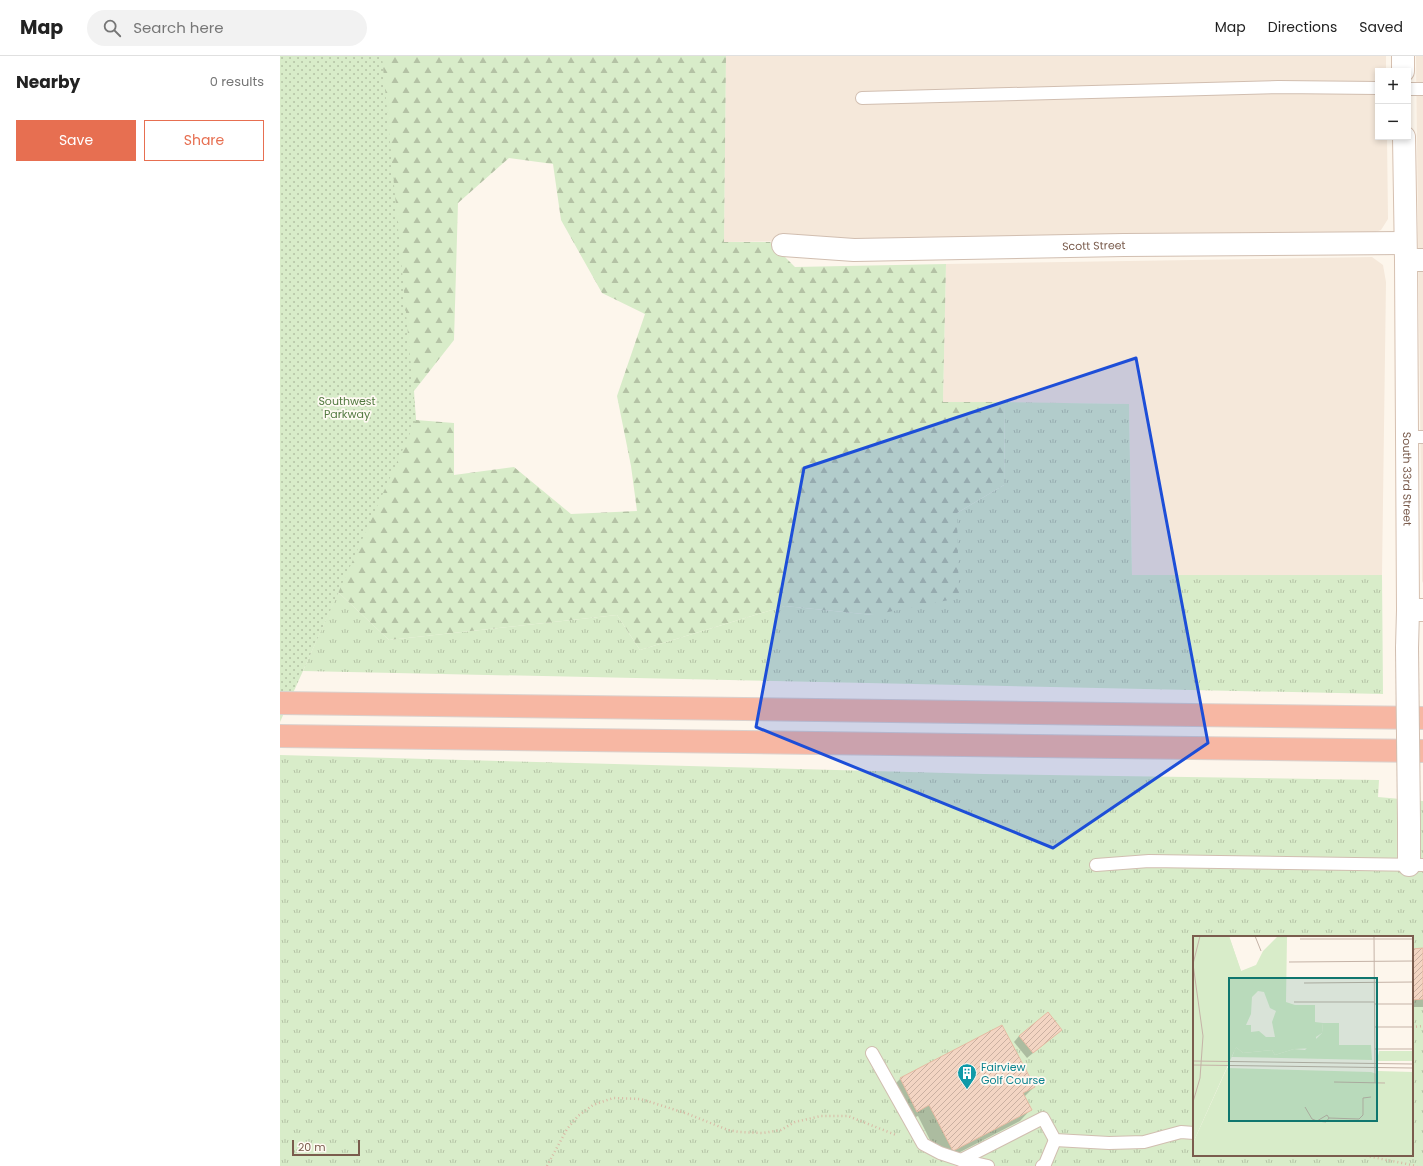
<!DOCTYPE html>
<html lang="en">
<head>
<meta charset="utf-8">
<style>
  :root { --surface:#fff; --page:#f2f2f2; --text:#222; --muted:#767676; --line:#e0e0e0; --accent:#e76f51 }
  body { margin:0; font-family:Poppins,sans-serif; background:var(--page); color:var(--text) }
  .controls { position:absolute; right:12px; top:12px; display:grid; overflow:hidden; border-radius:0px; box-shadow:0 2px 6px #0003 }
  .controls button { width:36px; height:36px; display:grid; place-items:center; padding:0; border:0; border-bottom:1px solid var(--line); background:var(--surface); color:var(--text); font:20px sans-serif }
  .scale { position:absolute; left:12px; bottom:10px; width:68px; box-sizing:border-box; padding-left:4px; border:2px solid #7a5c4d; border-top:0; font-size:11px; line-height:14px; white-space:nowrap; color:#7a5c4d; -webkit-text-stroke:3px #fffaf3; paint-order:stroke }
  .list { margin:0; padding:0; list-style:none }
  h2 { display:flex; justify-content:space-between; align-items:center; height:52px; margin:0; padding:0 16px; font-size:17px }
  h2 small { font-size:13px; font-weight:400; color:var(--muted) }
  .actions { display:flex; gap:8px; padding:12px 16px }
  .actions a { flex:1; padding:9px 0; border:1px solid var(--accent); border-radius:0px; text-align:center; font-size:14px; color:var(--accent) }
  .actions .main { background:var(--accent); color:#fff }
  .icon { flex:none; width:22px; height:22px; fill:none; stroke:currentColor; stroke-width:2; stroke-linecap:round; stroke-linejoin:round }
  .map { position:relative; flex:none; width:1143px; height:1110px; overflow:hidden }
  header { display:flex; align-items:center; gap:24px; box-sizing:border-box; height:56px; padding:0 20px; background:var(--surface); border-bottom:1px solid var(--line) }
  header strong { font-size:19px }
  nav { display:flex; gap:22px; margin-inline-start:auto; font-size:14px }
  .search { width:280px; height:36px; background:var(--page); display:flex; align-items:center; gap:10px; box-sizing:border-box; padding:0 14px; border-radius:22px; color:var(--muted); font-size:15px }
  main { display:flex }
  aside { flex:1; background:var(--surface) }
  .map>svg:first-child { display:block }
  .residential { fill:#f5e8da }
  .grass { fill:url(#grass-tufts); fill-rule:evenodd }
  .forest { fill:url(#forest-firs); fill-rule:evenodd }
  .park { fill:url(#park-dots) }
  .shadow { fill:#0003 }
  .building { fill:url(#building-hatch); stroke:#e6bba3 }
  .lines { fill:none; stroke-linecap:round; stroke-linejoin:round }
  .lane-casing { stroke:#d1beb0; stroke-width:14 }
  .street-casing { stroke:#d1beb0; stroke-width:24 }
  .secondary-casing { stroke:#d6c0b0; stroke-width:24 }
  .highway-casing { stroke:#dad1cd; stroke-width:24 }
  .path { stroke:#d9b8a5; stroke-width:2.5; stroke-dasharray:1 3; stroke-linecap:butt }
  .lane { stroke:#fff; stroke-width:12 }
  .street { stroke:#fff; stroke-width:22 }
  .secondary { stroke:#fff; stroke-width:22 }
  .highway { stroke:#f7b7a3; stroke-width:22 }
  .street-bridge-casing { stroke:#d1beb0; stroke-width:24; stroke-linecap:butt }
  .street-bridge { stroke:#fff; stroke-width:22 }
  .marked { fill:#1d4ed8; fill-opacity:0.2; stroke:#1d4ed8; stroke-width:3; stroke-linejoin:round }
  .labels { text-anchor:middle; stroke-width:3.5; stroke-linejoin:round; paint-order:stroke }
  .street-label { font-size:11px; fill:#7a5c4d; stroke:#fffaf3 }
  .park-label { font-size:11px; fill:#537a41; stroke:#fffaf3 }
  .culture-label { font-size:11px; fill:#0d838f; stroke:#fffaf3; text-anchor:start }
  .inset-road { fill:none; stroke:#c5b3a7; stroke-width:1 }
  .view { fill:#0f766e; fill-opacity:0.15; stroke:#0f766e; stroke-width:2 }
  .inset-edge { fill:none; stroke:#7a5c4d; stroke-width:2 }
</style>
</head>
<body>
<header>
<strong>Map</strong>
<div class="search"><svg class="icon" aria-label="search" viewBox="0 0 24 24"><circle cx="10" cy="10" r="6"/><path d="M15 15l6 6"/></svg>Search here</div>
<nav><a>Map</a><a>Directions</a><a>Saved</a></nav>
</header>
<main>
<aside>
<h2>Nearby<small>0 results</small></h2>
<ul class="list">
</ul>
<div class="actions"><a class="main">Save</a><a>Share</a></div>
</aside>
<div class="map">
<svg width="1143" height="1110" viewBox="0 0 1143 1110">
  <defs>
    <pattern id="grass-tufts" width="24" height="20" patternUnits="userSpaceOnUse"><rect width="24" height="20" fill="#d8ecc9"/><path d="M3 7l-1-3M5 7V3M7 7l1-3M15 17l-1-3M17 17v-4M19 17l1-3" fill="none" stroke="#b4c2a5"/></pattern>
    <pattern id="forest-firs" width="22" height="20" patternUnits="userSpaceOnUse"><rect width="22" height="20" fill="#d8ecc9"/><path d="M5 1l3.5 6h-7zM16 11l3.5 6h-7z" fill="#b4c2a5"/></pattern>
    <pattern id="park-dots" width="8" height="8" patternUnits="userSpaceOnUse"><rect width="8" height="8" fill="#d8ecc9"/><path d="M2 2h.1M6 6h.1" fill="none" stroke="#b4c2a5" stroke-width="1.8" stroke-linecap="round"/></pattern>
    <pattern id="building-hatch" width="6" height="6" patternUnits="userSpaceOnUse"><rect width="6" height="6" fill="#f3d5c3"/><path d="M-1 1l2-2M0 6l6-6M5 7l2-2" fill="none" stroke="#cab0a1"/></pattern>
  </defs>
  <rect width="100%" height="100%" fill="#fdf6ec"/>
  <g class="residential">
    <path d="M446,0H1106V15H1098V81H1107L1108,163L1101,174L1090,178L444,186Z"/>
    <path d="M1136,0H1143V527L1142,525Z"/>
    <path d="M1092,201L1103,209L1106,226L1102,519H852L849,348L663,346L666,208Z"/>
  </g>
  <g class="grass">
    <path d="M725,346L849,348L852,519H1102L1103,638L23,615L58,536L109,584L337,559L360,594L505,550L593,559L677,457L724,429Z"/>
    <path d="M0,699L704,718L1099,724L1098,741L1143,745V1110H0ZM914,881H1132V1099H914Z"/>
  </g>
  <path class="forest" d="M0,0H446L444,186H490L515,211L666,208L663,346H725L724,429L677,457L679,542L593,559L505,550L360,594L337,559L109,584L58,536ZM229,102L273,108L281,164L322,237L365,258L337,340L351,410L357,455L291,458L234,411L174,419V367L136,364L134,335L174,284L178,147Z"/>
  <path class="park" d="M0,0H102L136,364L0,666Z"/>
  <g class="shadow">
    <path d="M1143,893V951H1132V894Z"/>
    <path d="M722,970L754,1031L744,1041L751,1053L740,1065L661,1106L638,1060L625,1066L609,1034L620,1023Z"/>
    <path d="M781,974L747,1002L734,986L739,980Z"/>
  </g>
  <g class="building">
    <path d="M1143,892V943L1132,944V893Z"/>
    <path d="M768,956L782,974L753,997L739,980Z"/>
    <path d="M722,969L755,1031L743,1037L752,1054L673,1095L649,1049L637,1056L620,1022Z"/>
  </g>
  <g class="lines">
    <g class="lane-casing">
      <g id="lane">
        <path d="M1128,33H1143"/>
        <path d="M582,42L998,31L1098,32"/>
        <path d="M1127,381H1143"/>
        <path d="M816,809L869,805L1143,809"/>
        <path d="M592,997L643,1088L660,1097L681,1104L763,1062L775,1084L829,1087L864,1086L901,1076L914,1077"/>
        <path d="M681,1104L708,1110"/>
        <path d="M762,1110L765,1108L775,1084"/>
      </g>
    </g>
    <g class="street-casing">
      <g id="street">
        <path id="s1" d="M503,189L574,194L844,189L1125,187"/>
        <path d="M1126,204H1143"/>
        <path d="M1127,592L1128,554"/>
        <path d="M1129,766V809"/>
      </g>
    </g>
    <g class="secondary-casing">
      <g id="secondary">
        <path d="M1123,0V15"/>
        <path id="s2" d="M1124,81L1126,204L1128,554H1143"/>
      </g>
    </g>
    <g class="highway-casing">
      <g id="highway">
        <path d="M0,647L1143,662"/>
        <path d="M0,680L1143,695"/>
      </g>
    </g>
    <g class="path">
      <path d="M1132,971L1143,970"/>
      <path d="M1082,1099L1137,1110"/>
      <path d="M267,1110L287,1073L298,1060L313,1049L333,1042L361,1043L408,1058L448,1074L459,1076L483,1077L501,1074L515,1066L541,1060H568L616,1079"/>
    </g>
    <use href="#lane" class="lane"/>
    <use href="#street" class="street"/>
    <use href="#secondary" class="secondary"/>
    <use href="#highway" class="highway"/>
    <g class="street-bridge-casing">
      <path id="street-bridge" d="M1127,592L1129,766"/>
    </g>
    <use href="#street-bridge" class="street-bridge"/>
  </g>
  <path class="marked" d="M856,302L928,687L773,792L476,671L524,412Z"/>
  <defs>
    <g id="building-pin" transform="scale(1)"><path d="M0 17L-7.5 6A9.5 9.5 0 1 1 7.5 6Z" fill="#0f9aa8" stroke="#fffaf3"/><path d="M-4-6H4V6H1V3H-1V6H-4ZM-2.5-4.3h1.7v1.8h-1.7ZM.8-4.3h1.7v1.8H.8ZM-2.5-1h1.7V.8h-1.7ZM.8-1h1.7V.8H.8Z" fill="#fff"/></g>
  </defs>
  <g fill-rule="evenodd">
    <use href="#building-pin" x="687" y="1017"/>
  </g>
  <g class="labels">
    <g class="street-label">
      <text dy="4" stroke="none"><textPath href="#s1" startOffset="311">Scott Street</textPath></text>
      <text dy="4" stroke="none"><textPath href="#s2" startOffset="342">South 33rd Street</textPath></text>
    </g>
    <g class="park-label">
      <text x="67" y="349">Southwest<tspan x="67" dy="13">Parkway</tspan></text>
    </g>
    <g class="culture-label">
      <text x="701" y="1015">Fairview<tspan x="701" dy="13">Golf Course</tspan></text>
    </g>
  </g>
  <g transform="translate(913 880)">
    <rect width="220" height="220" fill="#fdf6ec"/>
    <path d="M130,87H146V109H178L179,124L39,121L43,111L50,117L79,114L82,119L101,113L112,114L129,97ZM186,115H220V125H184ZM34,132L178,136L184,138L185,135L220,136V220H0V207Z" fill="#d8ecc9"/>
    <path d="M24,0H36L48,35L63,29L70,15L85,0H94L93,66L102,69H122V86L130,87L129,97L123,101L124,112L101,113L82,119L79,114L50,117L43,111L41,116ZM65,55L71,56L77,72L83,75L79,86L82,101H73L66,95L58,96V89H53L58,78L59,61Z" fill="#d8ecc9" fill-rule="evenodd"/>
    <path d="M0,0H36L48,35L53,89L0,207Z" fill="#d8ecc9"/>
    <path d="M142 192a7 7 0 1 1 14 0a7 7 0 1 1-14 0Z" fill="#d8ecc9"/>
    <path class="inset-road" d="M62,0L68,15M181,0L182,147M107,3H220M96,26L220,25M111,47L220,46M101,66H181M182,68H220M182,91H220M182,113H220M0,125L220,128M0,129L220,132M141,146L192,147M0,166L7,142L10,100L0,28L7,0M112,171L119,183L124,185L134,179L136,182L166,183L170,179V162L178,161M124,185L133,186L136,182"/>
    <path class="view" d="M36,42H184V185H36Z"/>
    <rect width="220" height="220" class="inset-edge"/>
  </g>
</svg>
<div class="controls">
<button>+</button>
<button>−</button>
</div>
<div class="scale">20 m</div>
</div>
</main>
</body>
</html>
